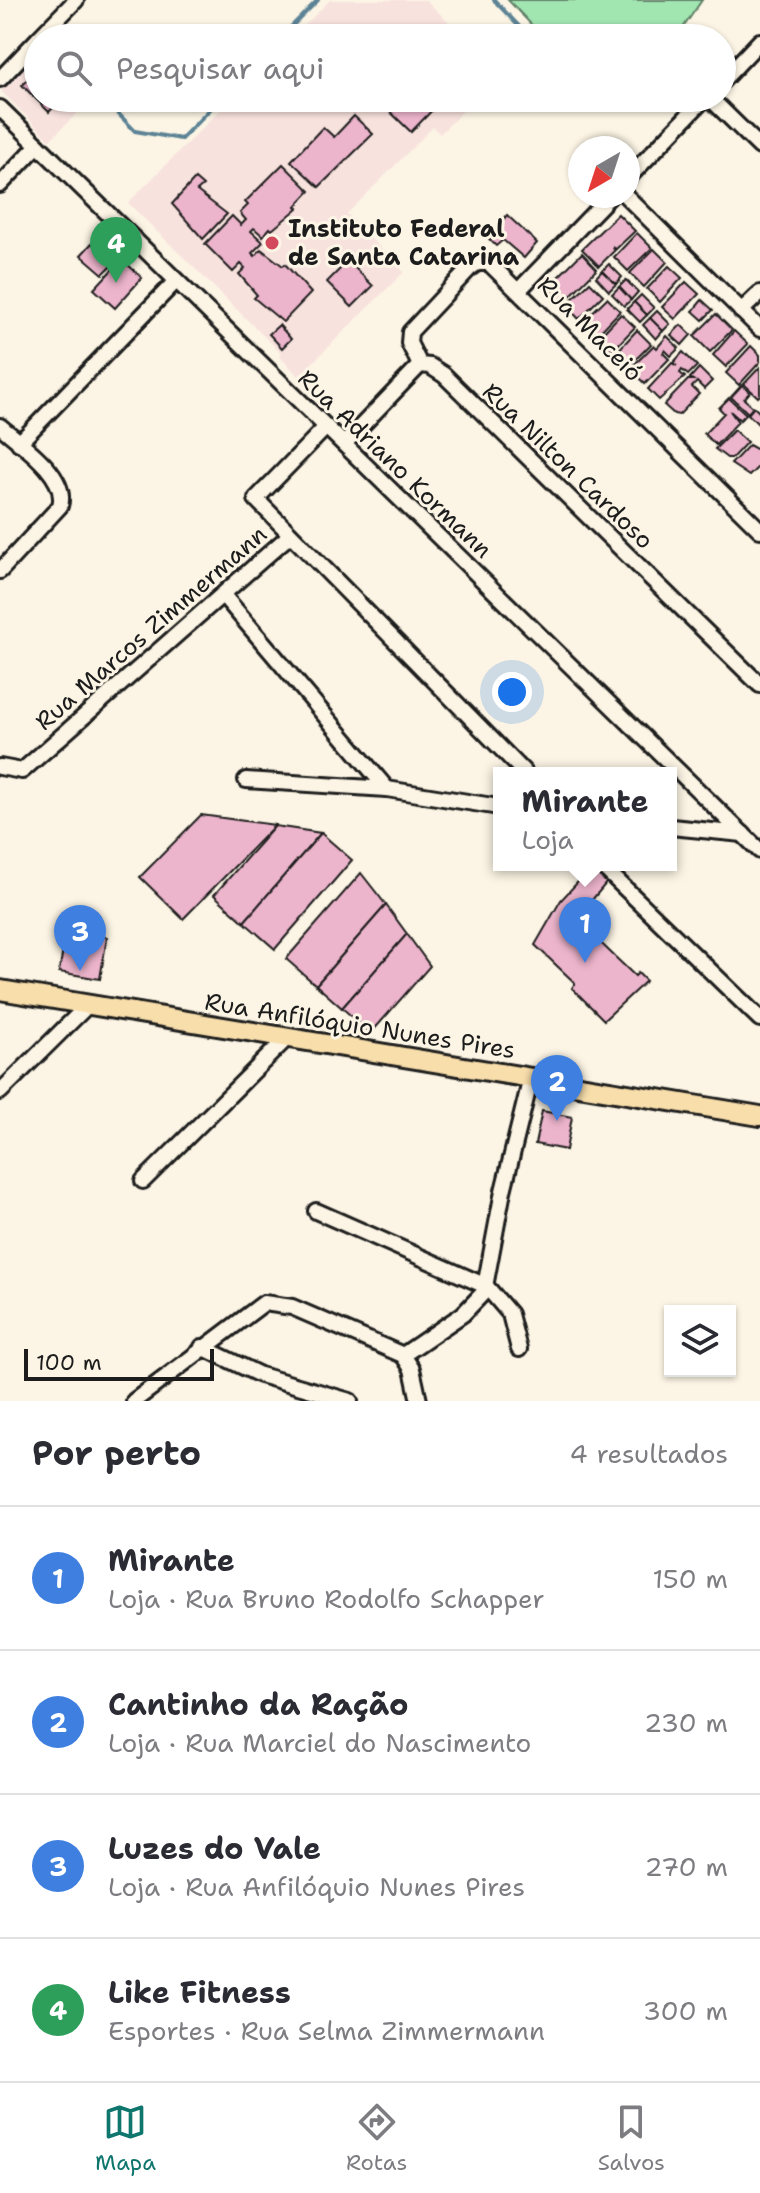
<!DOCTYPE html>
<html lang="pt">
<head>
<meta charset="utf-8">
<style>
  :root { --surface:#fff; --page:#f7f7f7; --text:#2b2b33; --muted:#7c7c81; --line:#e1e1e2; --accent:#0f766e }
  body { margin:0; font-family:"Shantell Sans",sans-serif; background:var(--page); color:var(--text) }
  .controls { position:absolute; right:24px; bottom:24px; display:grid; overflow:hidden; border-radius:0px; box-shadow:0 2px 6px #0004 }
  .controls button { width:72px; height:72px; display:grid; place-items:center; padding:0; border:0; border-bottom:2px solid var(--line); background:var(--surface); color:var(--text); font:40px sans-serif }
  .compass { position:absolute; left:568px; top:136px; width:72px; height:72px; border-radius:50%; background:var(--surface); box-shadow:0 2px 6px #0004; rotate:219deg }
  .scale { position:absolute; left:24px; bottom:20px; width:190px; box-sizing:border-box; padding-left:8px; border:4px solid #1c1c1c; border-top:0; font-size:22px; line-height:28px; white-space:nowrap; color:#1c1c1c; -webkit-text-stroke:6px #fcf5e5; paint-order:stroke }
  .you { position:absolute; left:512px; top:692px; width:28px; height:28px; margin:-20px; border:6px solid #fff; border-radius:50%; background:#1a73e8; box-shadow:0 0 0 12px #1a73e833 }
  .badge { display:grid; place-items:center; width:52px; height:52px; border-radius:50%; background:var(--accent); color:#fff; font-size:26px; font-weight:700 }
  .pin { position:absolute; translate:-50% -66px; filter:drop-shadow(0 2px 4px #0008) }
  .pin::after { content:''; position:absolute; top:42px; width:28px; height:24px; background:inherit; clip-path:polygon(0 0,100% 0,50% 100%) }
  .popup { position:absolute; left:493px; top:767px; width:184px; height:104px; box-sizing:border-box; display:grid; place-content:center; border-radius:0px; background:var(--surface); filter:drop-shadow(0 2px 6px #0005); font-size:26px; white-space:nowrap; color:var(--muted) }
  .popup b { font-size:30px; color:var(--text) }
  .popup::after { content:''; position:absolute; left:50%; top:100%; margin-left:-16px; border:16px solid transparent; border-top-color:var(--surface) }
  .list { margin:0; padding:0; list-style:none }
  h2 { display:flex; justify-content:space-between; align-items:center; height:104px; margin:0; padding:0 32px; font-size:34px }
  h2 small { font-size:26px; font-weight:400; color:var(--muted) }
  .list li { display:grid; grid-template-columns:52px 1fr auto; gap:24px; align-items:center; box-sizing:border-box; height:144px; padding:0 32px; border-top:2px solid var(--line) }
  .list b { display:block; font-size:30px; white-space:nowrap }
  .list p { margin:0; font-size:26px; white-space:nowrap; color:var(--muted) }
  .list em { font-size:26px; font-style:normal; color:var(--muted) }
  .icon { flex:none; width:44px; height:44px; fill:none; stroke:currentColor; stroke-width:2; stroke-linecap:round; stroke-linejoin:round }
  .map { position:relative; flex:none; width:760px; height:1401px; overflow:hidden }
  .search { position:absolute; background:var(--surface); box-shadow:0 2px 6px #0004; left:24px; right:24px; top:24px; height:88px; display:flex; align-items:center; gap:20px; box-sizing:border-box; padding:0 28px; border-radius:44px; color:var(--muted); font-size:30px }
  .sheet { height:680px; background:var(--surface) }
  nav { display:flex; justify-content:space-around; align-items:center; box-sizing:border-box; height:112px; border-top:2px solid var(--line); background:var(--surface); font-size:22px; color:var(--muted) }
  nav a { display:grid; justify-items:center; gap:4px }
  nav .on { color:var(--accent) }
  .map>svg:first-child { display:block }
  .built { fill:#f8e2de }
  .green { fill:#a1e5b1; stroke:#5e8066; stroke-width:2 }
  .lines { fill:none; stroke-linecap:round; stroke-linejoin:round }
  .stream { stroke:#5c8395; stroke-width:4 }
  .building { fill:#edb5cc; stroke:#1c1c1c; stroke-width:2 }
  .minor-casing { stroke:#1c1c1c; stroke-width:20 }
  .major-casing { stroke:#1c1c1c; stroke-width:24 }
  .minor { stroke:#fcf5e5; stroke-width:14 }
  .major { stroke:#f8deab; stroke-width:18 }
  .poi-dot { fill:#d1495b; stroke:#fcf5e5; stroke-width:3 }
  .labels { text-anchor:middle; stroke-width:6; stroke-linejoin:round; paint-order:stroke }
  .poi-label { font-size:24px; font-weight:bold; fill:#1c1c1c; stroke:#fcf5e5; text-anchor:start }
  .street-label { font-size:24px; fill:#1c1c1c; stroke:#fcf5e5 }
</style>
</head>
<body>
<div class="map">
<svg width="760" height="1401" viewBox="0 0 760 1401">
  <rect width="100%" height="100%" fill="#fcf5e5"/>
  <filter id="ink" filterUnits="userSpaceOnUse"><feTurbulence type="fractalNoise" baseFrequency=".0125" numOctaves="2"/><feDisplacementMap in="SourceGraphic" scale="16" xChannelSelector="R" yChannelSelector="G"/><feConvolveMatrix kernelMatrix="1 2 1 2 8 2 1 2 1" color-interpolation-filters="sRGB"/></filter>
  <g filter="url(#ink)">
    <g class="built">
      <path d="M330,0H426L465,38H292Z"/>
      <path d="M38,54V98H92L50,140L1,91Z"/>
      <path d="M232,98H476L440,134L433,127L347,214L404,272L299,376L280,357L281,353L128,203Z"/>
    </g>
    <path class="green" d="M508,0H702L676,38H544Z"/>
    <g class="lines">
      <g class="stream">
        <path d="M494,0L530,38"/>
        <path d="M280,38L318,0"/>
        <path d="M104,99L135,131L181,139L221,98"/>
      </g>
    </g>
    <g class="building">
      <path d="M38,68V98H62L49,112L22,85Z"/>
      <path d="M376,98H444L411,132Z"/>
      <path d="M354,116L373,134L319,187L291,161L323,127L334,137Z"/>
      <path d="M283,164L310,191L296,206L298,208L272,230L270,228L263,236L254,228L251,231L263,242L252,253L255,256L261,249L283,266L285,264L311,293L283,322L254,298L257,295L239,274L245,268L241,264L233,272L205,244L232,216L241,225L246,220L240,213L248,205L245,202Z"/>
      <path d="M195,179L203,186L197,191L227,214L203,239L172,204Z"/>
      <path d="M618,214L635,231L616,249L612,247L615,250L599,266L582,249Z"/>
      <path d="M507,215L537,243L524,258L503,240L496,246L489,239Z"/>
      <path d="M637,233L652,248L628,271L614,257Z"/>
      <path d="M92,243L114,263L103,274L81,255Z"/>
      <path d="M654,249L667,262L644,287L630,273Z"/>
      <path d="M582,253L597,269L563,303L548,287Z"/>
      <path d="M122,259L142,278L115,308L94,289Z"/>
      <path d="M348,261L373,286L352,307L327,282Z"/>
      <path d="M609,264L622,277L616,284L602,271Z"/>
      <path d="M669,266L682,278L660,302L647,289Z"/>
      <path d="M602,271L616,284L609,291L596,277Z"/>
      <path d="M626,280L638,292L631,300L619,287Z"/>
      <path d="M590,282L603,295L579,319L566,305Z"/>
      <path d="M686,282L699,294L675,319L662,307Z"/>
      <path d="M619,287L631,300L624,306L612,294Z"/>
      <path d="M641,295L654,308L647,315L634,302Z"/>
      <path d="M607,298L620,311L596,336L582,322Z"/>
      <path d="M702,300L713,310L703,320L693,311Z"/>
      <path d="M634,302L647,315L640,322L627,309Z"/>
      <path d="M657,311L670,324L663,331L650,318Z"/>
      <path d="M621,314L635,327L612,351L598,338Z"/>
      <path d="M716,314L732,330L710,352L694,336Z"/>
      <path d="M650,318L663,331L656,339L643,325Z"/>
      <path d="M279,325L291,339L282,348L269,334Z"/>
      <path d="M681,325L691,335L682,345L671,335Z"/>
      <path d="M637,330L651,344L628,367L615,354Z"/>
      <path d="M734,331L748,344L726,367L713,355Z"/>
      <path d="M667,336L679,348L671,356L665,350L663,353L669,359L645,384L630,369L654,345L657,348Z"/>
      <path d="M751,346L760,355V362L739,385L726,373Z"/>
      <path d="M683,352L697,366L688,375L682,370L680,373L685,377L659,400L648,389L672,363L677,366L673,363Z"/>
      <path d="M760,367V395L758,397L744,384Z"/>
      <path d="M699,368L712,381L704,389L697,382L692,387L699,394L679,415L674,414L664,405L688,380H693L690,378Z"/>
      <path d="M742,385L750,392L744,399L753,407L748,413L731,397Z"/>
      <path d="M729,398L746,414L740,420L730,411L738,422L716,445L704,434L724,413L719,408Z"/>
      <path d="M754,407L760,413V426L748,414Z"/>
      <path d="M734,430L747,442L732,458H727L715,449Z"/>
      <path d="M749,445L760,451V465L749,476L731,464Z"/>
      <path d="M201,815L275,825L183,919L140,877Z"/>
      <path d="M275,826L321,833L244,922L214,895Z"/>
      <path d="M321,833L352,860L275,949L244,922Z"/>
      <path d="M591,868L607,882L581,913L587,918L582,925L635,976L638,973L646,981L604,1020L572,988L575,983L535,945L561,900Z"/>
      <path d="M361,873L386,905L316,985L286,959Z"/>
      <path d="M386,905L407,934L342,1008L316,985Z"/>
      <path d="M82,933L107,937L100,979L59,972L63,950L78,953Z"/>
      <path d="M407,934L430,966L371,1033L342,1008Z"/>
      <path d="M542,1111L572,1117L566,1150L535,1144Z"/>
    </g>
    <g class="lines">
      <g class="minor-casing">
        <g id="minor">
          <path d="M39,38L76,0"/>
          <path d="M0,79L38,39"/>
          <path d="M722,81L760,41"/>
          <path d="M710,98L760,147"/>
          <path d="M0,108L760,851"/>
          <path d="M628,178L705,98"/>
          <path d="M0,185L38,145"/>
          <path d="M626,196L760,329"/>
          <path d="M519,290L610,196"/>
          <path d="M741,311L760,293"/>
          <path d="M420,365L409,343L410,332L470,268L477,263H489L760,530"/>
          <path d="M420,365L430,366L444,375L760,685"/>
          <path d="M0,426C21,444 69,476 60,506L0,571"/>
          <path d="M326,427L256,499L525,773"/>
          <path d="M19,443L176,281"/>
          <path d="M344,444L420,365"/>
          <path d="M223,595L387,789"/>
          <path d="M0,767L22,771L290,535"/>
          <path d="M246,780L387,789L499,807"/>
          <path d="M671,827L743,834"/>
          <path d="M601,865L760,1019"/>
          <path d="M0,1092L89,1004"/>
          <path d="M143,1181L287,1038"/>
          <path d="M316,1211L486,1286L510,1314L519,1349"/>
          <path d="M202,1347L260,1375L350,1401"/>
          <path d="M403,1355L412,1369L419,1401"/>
          <path d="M134,1401L264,1303L292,1307L403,1355L463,1314L484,1292L503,1191L531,1078"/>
        </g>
      </g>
      <g class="major-casing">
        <path id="major" d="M0,990L760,1116"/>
      </g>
      <use href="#minor" class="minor"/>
      <use href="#major" class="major"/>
    </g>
  </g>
  <circle class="poi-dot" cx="272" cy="243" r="8"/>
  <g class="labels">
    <g class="poi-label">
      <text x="288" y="237">Instituto Federal<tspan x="288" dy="28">de Santa Catarina</tspan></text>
    </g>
    <g class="street-label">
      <text transform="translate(590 329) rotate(45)" y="8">Rua Maceió</text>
      <text transform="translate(395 464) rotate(44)" y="8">Rua Adriano Kormann</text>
      <text transform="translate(568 466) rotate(44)" y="8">Rua Nilton Cardoso</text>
      <text transform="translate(151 628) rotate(-41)" y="8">Rua Marcos Zimmermann</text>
      <text transform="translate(360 1026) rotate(9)" y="8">Rua Anfilóquio Nunes Pires</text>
    </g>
  </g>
</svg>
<div class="controls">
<button><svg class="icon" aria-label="layers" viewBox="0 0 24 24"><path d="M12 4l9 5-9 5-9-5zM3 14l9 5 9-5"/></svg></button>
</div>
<svg class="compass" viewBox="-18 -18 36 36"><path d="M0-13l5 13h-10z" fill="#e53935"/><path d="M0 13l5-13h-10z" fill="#7c7c81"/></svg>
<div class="scale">100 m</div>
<div class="you"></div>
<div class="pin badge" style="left:585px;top:963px;background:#3f7fe0">1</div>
<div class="popup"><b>Mirante</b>Loja</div>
<div class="pin badge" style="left:557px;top:1121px;background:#3f7fe0">2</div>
<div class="pin badge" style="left:80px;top:971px;background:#3f7fe0">3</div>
<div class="pin badge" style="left:116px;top:283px;background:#2e9e5b">4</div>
<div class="search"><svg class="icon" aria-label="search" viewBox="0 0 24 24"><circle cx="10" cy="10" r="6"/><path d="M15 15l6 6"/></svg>Pesquisar aqui</div>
</div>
<section class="sheet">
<h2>Por perto<small>4 resultados</small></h2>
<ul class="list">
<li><span class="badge" style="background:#3f7fe0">1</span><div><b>Mirante</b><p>Loja · Rua Bruno Rodolfo Schapper</p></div><em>150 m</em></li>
<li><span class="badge" style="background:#3f7fe0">2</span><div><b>Cantinho da Ração</b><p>Loja · Rua Marciel do Nascimento</p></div><em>230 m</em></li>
<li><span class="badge" style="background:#3f7fe0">3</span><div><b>Luzes do Vale</b><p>Loja · Rua Anfilóquio Nunes Pires</p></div><em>270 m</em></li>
<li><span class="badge" style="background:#2e9e5b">4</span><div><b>Like Fitness</b><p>Esportes · Rua Selma Zimmermann</p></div><em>300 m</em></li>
</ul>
</section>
<nav>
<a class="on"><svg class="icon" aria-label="map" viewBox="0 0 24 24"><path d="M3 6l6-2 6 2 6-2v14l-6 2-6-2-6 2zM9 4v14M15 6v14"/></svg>Mapa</a>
<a><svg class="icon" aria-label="directions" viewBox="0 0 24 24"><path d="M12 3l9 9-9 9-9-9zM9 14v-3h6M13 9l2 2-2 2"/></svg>Rotas</a>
<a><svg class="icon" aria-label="saved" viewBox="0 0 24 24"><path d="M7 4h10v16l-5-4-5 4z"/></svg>Salvos</a>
</nav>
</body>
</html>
